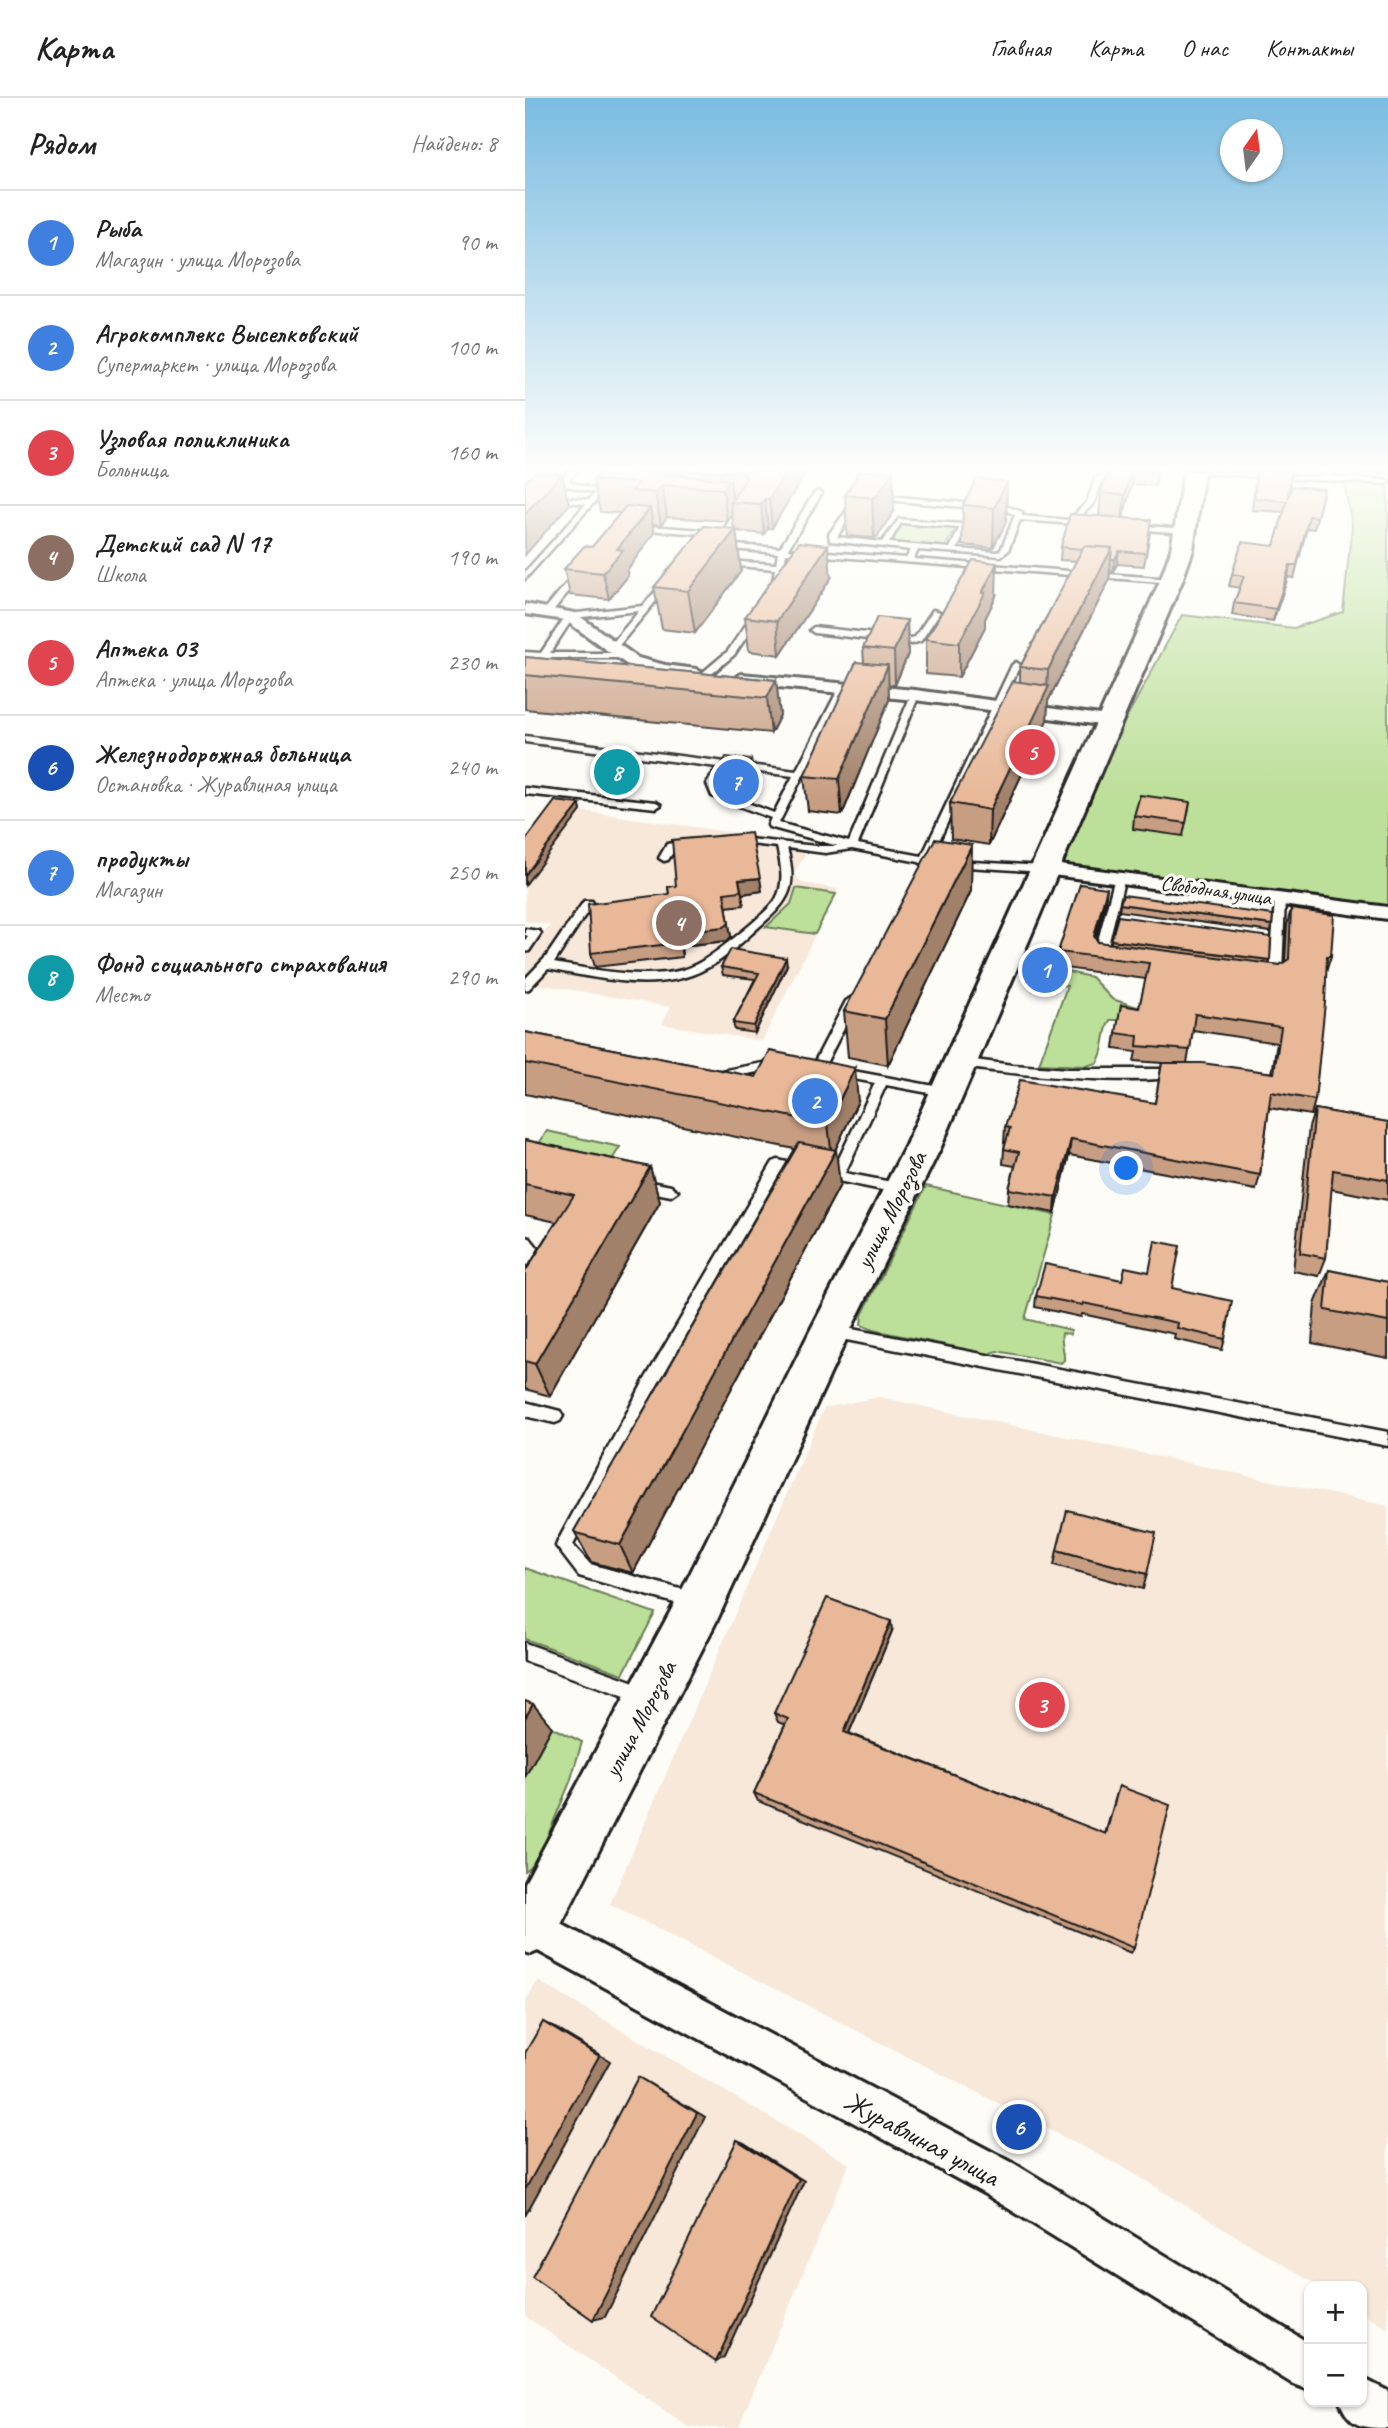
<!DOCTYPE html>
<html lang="ru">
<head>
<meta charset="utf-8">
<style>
  :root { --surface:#fff; --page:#f6f6f6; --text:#222; --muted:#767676; --line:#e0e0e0; --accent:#ea580c }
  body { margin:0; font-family:Caveat,sans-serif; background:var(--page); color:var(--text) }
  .controls { position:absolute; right:21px; bottom:21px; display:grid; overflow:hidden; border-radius:14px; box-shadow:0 2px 5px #0004 }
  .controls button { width:63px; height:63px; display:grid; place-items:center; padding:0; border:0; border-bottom:2px solid var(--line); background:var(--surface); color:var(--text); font:35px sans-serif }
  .compass { position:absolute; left:695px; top:21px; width:63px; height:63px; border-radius:50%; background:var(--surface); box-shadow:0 2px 5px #0004; rotate:14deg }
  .you { position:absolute; left:602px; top:1071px; width:24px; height:24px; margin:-18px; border:5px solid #fff; border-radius:50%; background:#1a73e8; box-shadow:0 0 0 10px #1a73e833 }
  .badge { display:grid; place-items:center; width:46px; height:46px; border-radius:50%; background:var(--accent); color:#fff; font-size:23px; font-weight:700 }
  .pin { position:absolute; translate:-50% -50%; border:4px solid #fff; box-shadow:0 2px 7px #0006 }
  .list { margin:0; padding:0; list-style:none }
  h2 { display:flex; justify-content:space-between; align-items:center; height:91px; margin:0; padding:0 28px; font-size:30px }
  h2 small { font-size:23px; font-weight:400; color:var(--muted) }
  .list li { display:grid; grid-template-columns:46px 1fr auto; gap:21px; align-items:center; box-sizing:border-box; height:105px; padding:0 28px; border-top:2px solid var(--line) }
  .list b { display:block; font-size:26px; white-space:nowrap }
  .list p { margin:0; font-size:23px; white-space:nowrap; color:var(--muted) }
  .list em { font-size:23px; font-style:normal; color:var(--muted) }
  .map { position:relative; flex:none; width:863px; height:2330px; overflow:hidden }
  header { display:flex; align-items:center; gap:42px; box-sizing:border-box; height:98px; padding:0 35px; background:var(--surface); border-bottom:2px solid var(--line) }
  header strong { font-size:33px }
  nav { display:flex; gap:38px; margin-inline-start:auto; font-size:24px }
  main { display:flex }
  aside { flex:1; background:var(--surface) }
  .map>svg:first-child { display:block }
  .built { fill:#f7e8da }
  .green { fill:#bcdf99; stroke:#6c7e5a; stroke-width:2 }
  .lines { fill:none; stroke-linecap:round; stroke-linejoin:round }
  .lane-casing { stroke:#1c1c1c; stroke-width:5 }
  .street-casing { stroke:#1c1c1c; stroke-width:6 }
  .secondary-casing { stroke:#1c1c1c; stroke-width:6 }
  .lane { fill:#fdfcf7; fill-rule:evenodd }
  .street { fill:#fdfcf7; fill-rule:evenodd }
  .secondary { fill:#fdfcf7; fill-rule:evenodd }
  .wall { fill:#c89e83; stroke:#1c1c1c; stroke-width:2; fill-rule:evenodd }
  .shaded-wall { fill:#a2816a; stroke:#1c1c1c; stroke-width:2 }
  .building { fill:#e8b898; stroke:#1c1c1c; stroke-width:2 }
  .labels { text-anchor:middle; stroke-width:6; stroke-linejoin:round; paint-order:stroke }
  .far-street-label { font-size:21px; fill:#1c1c1c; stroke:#fdfcf7 }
  .street-label { font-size:24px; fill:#1c1c1c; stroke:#fdfcf7 }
  .near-street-label { font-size:28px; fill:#1c1c1c; stroke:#fdfcf7 }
</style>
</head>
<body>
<header>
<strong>Карта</strong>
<nav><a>Главная</a><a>Карта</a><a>О нас</a><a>Контакты</a></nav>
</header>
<main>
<aside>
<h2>Рядом<small>Найдено: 8</small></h2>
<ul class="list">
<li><span class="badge" style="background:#3f7fe0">1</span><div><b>Рыба</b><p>Магазин · улица Морозова</p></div><em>90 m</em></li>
<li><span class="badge" style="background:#3f7fe0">2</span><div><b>Агрокомплекс Выселковский</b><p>Супермаркет · улица Морозова</p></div><em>100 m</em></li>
<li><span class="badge" style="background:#e0444e">3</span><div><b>Узловая поликлиника</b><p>Больница</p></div><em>160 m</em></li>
<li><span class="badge" style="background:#8d6e63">4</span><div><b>Детский сад N 17</b><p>Школа</p></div><em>190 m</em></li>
<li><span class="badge" style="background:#e0444e">5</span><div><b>Аптека 03</b><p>Аптека · улица Морозова</p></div><em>230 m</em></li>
<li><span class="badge" style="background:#1a4fb4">6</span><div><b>Железнодорожная больница</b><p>Остановка · Журавлиная улица</p></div><em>240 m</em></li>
<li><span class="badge" style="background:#3f7fe0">7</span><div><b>продукты</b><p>Магазин</p></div><em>250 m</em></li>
<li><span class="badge" style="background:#0f9aa8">8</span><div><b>Фонд социального страхования</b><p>Место</p></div><em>290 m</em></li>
</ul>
</aside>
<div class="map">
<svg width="863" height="2330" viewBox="0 0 863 2330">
  <rect width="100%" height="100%" fill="#fdfcf7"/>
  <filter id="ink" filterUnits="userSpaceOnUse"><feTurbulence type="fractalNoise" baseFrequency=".0143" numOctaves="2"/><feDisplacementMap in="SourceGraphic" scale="14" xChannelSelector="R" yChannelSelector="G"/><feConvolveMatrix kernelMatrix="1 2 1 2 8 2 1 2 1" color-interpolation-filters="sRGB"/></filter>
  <g filter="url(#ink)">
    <g class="built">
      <path d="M322,373H516L513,383L448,379L446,383L323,380Z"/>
      <path d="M30,709L286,746L269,776L277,785L313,791L237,943L137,926L146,909L0,884V861L25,827L0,823V746Z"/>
      <path d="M354,1299L863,1408V2231L837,2215V2188H793L603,2072L85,1806L299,1310Z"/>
      <path d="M13,1883L324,2066L213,2330H165L0,2218V2118L85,1964L0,1982V1904Z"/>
    </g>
    <g class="green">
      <path d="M819,385L863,386V816L520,771L657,517L769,530L818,514L827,427Z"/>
      <path d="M378,425L431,430L420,449L367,444Z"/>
      <path d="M271,790L311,796L290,836L241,829L266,806Z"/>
      <path d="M534,872L566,879L587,901L616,910L608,922H585C577,936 581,952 572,965L561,968L514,966L542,888L526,885L527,879H531Z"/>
      <path d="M22,1033L95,1049L81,1071L8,1055Z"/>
      <path d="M401,1088L530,1117L500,1221L546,1232V1236L537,1235C535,1243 540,1253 539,1262L536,1265L472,1253L464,1256L348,1232L336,1227L337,1217Z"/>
      <path d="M0,1470L130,1515L98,1576L0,1541Z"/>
      <path d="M27,1629L57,1644L45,1684L21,1742L20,1753L15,1762L0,1773V1679Z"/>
    </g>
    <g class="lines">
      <g class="lane-casing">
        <g id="lane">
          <path d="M44,373H52L44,381L45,384L94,399L90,401L76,397L0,481V474L61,406L12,401L0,412V406L10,397L64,402L70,395L39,387L36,381Z"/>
          <path d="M595,373H602L598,378L577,383L569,405L552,422L564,423V427L495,422L483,453L476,458L393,452L389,461L646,481H649V485L261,455L255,488L251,490L247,488L250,471L199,467L195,465L199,463L251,466L253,455L194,450L190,448L194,446L255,450L289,395L293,393L297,395L263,451L381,460L386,452L305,443L304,436L331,400L335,402L312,439L357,444L374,421L436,426L442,431L432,451L472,454L476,452L490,417L482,413L351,401L347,399L351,397L484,409L497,414V418L544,422L562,404L571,379L593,375ZM376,425L434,430V431L425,450L364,445Z"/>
          <path d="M667,373L791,379L801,377L804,373H811L806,379L863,382V386L670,375Z"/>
          <path d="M215,407L222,409L203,438L194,446H188V442L197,434Z"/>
          <path d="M111,427L192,433L196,435L192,437L108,431V427Z"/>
          <path d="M609,427L660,431L664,433L660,435L606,431V427Z"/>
          <path d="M51,474L58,476L26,515H20V511Z"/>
          <path d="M138,484L145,486L91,551L84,549L114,513L48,520L25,555H100L104,558L103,560H23L22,567L3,592L0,593C0,579 13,573 14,560H0V554L16,555L42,516L118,508Z"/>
          <path d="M408,512L415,514L396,543L387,546L289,535L285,532L289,529L386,540L390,539Z"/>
          <path d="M229,515L236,517L209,557L183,579H177V575L203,553Z"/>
          <path d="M491,564L495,567L406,760L411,763L410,765L399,767L394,764L327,751L300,755L262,750C273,790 264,803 235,828C218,843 201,861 180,871C134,896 72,880 23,871L4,891L0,892V881L21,859L59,803H67L68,805L29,865C65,871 104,879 141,875C152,874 163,871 172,866C187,859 244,814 251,801C260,785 256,766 252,749L208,744L204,743V739L291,748H313L244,729L243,727L246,720L187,698L182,686L192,669L0,644V638L271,673L314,590L321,588L322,590L254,725L324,744L386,597L393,595L394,597L333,746L397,758L487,567ZM201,670L268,678L249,715L194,694L192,686Z"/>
          <path d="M0,690L131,704L136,707L131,710L0,696Z"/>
          <path d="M167,742L172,745L171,747L150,751L143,762L139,763L134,760L142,746Z"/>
          <path d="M430,763L519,768L524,771L519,774L426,768L425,766Z"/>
          <path d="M595,776L600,779L582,851L591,855C586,861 574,859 570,854L590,779Z"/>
          <path d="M755,798L760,801L757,876L755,879L744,880L738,876L745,872L750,801Z"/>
          <path d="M0,831L14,833L16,835L4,853L0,854V842L3,838L0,837Z"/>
          <path d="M327,899L333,903L298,971L296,974H288L286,971L321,903Z"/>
          <path d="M434,960L488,967L543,971H652L658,975C642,991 459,975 430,967L428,964Z"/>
          <path d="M254,962L258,963L260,966L258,969L191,982L185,978L191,974Z"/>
          <path d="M312,970L420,990L426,994L420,998L361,987L320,1075L382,1087L384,1091L382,1095L377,1096L293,1079L291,1076L293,1073H308L350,985L308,977L306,974Z"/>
          <path d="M253,1062L283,1069L285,1072L278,1077L256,1073L129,1293L48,1447L65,1466L177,1497L179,1503L177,1509L171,1511L54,1478L31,1448L33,1443L119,1283L248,1064Z"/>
          <path d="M115,1082L146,1088L153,1093L146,1098L110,1091L108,1087L110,1083Z"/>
          <path d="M0,1139L5,1140L13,1150L5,1166L0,1167Z"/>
          <path d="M306,1227L863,1334V1348L306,1239L301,1237L299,1233L301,1229Z"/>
          <path d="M0,1304L35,1313L38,1318L35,1323L30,1325L0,1318Z"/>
          <path d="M0,1545L126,1590L129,1596L126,1602L120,1605L0,1563Z"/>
        </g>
      </g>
      <g class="street-casing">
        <g id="street">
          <path d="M0,506L50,515L113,560L140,567L171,571L179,576L171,581L139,577L101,566L40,522L0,516Z"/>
          <path d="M216,576L390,592L583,618L592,623L583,628L390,602L210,585L208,581Z"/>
          <path d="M519,765L863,809V821L512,775L509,771L512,767Z"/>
          <path d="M6,1810L490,2066L784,2245V2292L768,2286L460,2096L0,1846V1813Z"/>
          <path d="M837,2280L863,2293V2330C837,2330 825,2329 815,2304H837Z"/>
        </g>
      </g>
      <g class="secondary-casing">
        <path id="secondary" d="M659,373H679L668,452L657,483L416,1049L325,1233L193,1520L25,1848L6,1856L0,1854V1785L159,1488L285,1233L380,1049L635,483L646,452Z"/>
      </g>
      <use href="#lane" class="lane"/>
      <use href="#street" class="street"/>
      <use href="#secondary" class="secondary"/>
    </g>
    <g class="wall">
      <path d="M77,373H279V377L247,430H243L239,436L211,433L216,473L170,535L137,531L129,489L209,431L207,416L202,423L142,419L136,427L128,426L129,435L102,472L103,478L84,501L45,497L39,471L67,449L95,415L75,414L68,382Z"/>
      <path d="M583,373H634L630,388L607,386L598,420L625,435L619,468L592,466L588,474L585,473L584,483L523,603L522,622L464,747L426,741L425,705L495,584V569L552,463L535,462L536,449L574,418L576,395Z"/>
      <path d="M731,373H766L763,400L799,391L789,431L782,430L769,480L763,479L748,523L707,517L709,505L715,490L704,488L707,476L749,448L759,414L727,412Z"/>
      <path d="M830,373H860L859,376Z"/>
      <path d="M334,374L369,413L353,438L349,440L322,438L320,397Z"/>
      <path d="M482,384L481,424L468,450L437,447L438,407Z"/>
      <path d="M306,480L255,557L224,553L220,519Z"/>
      <path d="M471,498L460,521V529L434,579L401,576V541Z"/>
      <path d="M382,522L383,556L370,587H363L364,602L317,717L283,713L279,678L339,565L338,550Z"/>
      <path d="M0,559L251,582L255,617L246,635L0,611Z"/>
      <path d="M226,662L228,676L218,695L196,692L193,674Z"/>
      <path d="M665,704L658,738L608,731L609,718Z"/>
      <path d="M143,789L237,793L217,796L219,807L201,809L206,839L202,843L156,848L157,859L70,869L66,855L144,796Z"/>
      <path d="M446,793L363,967L323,959L319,913Z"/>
      <path d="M580,805L571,840L573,844L586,846V842L745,862L744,866L755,867L760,863L762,827L766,811L806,858L801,874L790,1002L786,1017L744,1010L735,1077L731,1092L544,1057L530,1115L483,1106L484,1091L490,1068L478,1066L479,1051L480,1045H479L480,1029L630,1005L637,965L609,963L611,954L589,951L591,935L614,910L621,881L532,869L533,854ZM668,932L752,945L747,975L662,965Z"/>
      <path d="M595,806L747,827L746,834L594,813Z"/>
      <path d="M262,867L230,935L210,932L208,925L230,881L198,877L196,869Z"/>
      <path d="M0,934L231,979L333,1003L310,1052L315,1087L108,1475L66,1464L49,1433L270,1051L0,996Z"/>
      <path d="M790,1011L863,1024V1102L806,1091L801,1160L794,1178L768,1173L784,1029Z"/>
      <path d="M0,1042L125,1069L135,1104L25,1298L0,1291V1174L31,1124L0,1117Z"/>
      <path d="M804,1172L863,1184V1260L787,1245L790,1206Z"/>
      <path d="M597,1182L647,1190L700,1241L697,1252L649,1241L650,1236L557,1216L556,1219L510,1209L511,1198Z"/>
      <path d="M532,1452L622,1476L618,1491L529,1467Z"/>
      <path d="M367,1533L324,1635L580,1736L594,1688L609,1850L606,1855L233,1703L229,1695L260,1627L253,1624L249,1615Z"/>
    </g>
    <g class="shaded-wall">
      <path d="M262,373H279V377L247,430L244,401Z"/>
      <path d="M368,373L369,413L353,438L349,440L347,400Z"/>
      <path d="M606,373H608L607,386L597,423L600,397Z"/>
      <path d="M37,376L44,407L0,457V416Z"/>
      <path d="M205,382L208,404H206L207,416L202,423L198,391Z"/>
      <path d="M482,384L481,424L468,450L469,410Z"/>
      <path d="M137,387L142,419L136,427L130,395Z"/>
      <path d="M240,401L243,430L239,436L236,406Z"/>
      <path d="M125,410L129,435L102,472L103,478L84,501L78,475L92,451Z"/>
      <path d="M211,431L216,473L170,535L163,493Z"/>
      <path d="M303,447L306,480L255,557L252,523Z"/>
      <path d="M587,450L584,483L523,603L522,622L464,747L465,712L522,592L523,572Z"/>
      <path d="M594,453L592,466L588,474L590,461Z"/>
      <path d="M472,465L471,498L460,521V529L434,579V545Z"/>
      <path d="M765,467L763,479L748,523L751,511Z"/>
      <path d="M382,522L383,556L370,587L369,553Z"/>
      <path d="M363,567L364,602L317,717L314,681Z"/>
      <path d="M251,582L255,617L246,635L242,600Z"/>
      <path d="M226,662L228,676L218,695L216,682Z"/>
      <path d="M55,706L56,713L0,787V777Z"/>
      <path d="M447,747L446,793L363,967L360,921Z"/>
      <path d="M235,780L237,793L217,796L214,782Z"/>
      <path d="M582,790L580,805L567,853L569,838Z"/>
      <path d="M199,795L206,839L202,843L156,848L157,859L153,834Z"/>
      <path d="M261,860L262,867L230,935L229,928Z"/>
      <path d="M330,970L333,1003L307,1059L303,1026Z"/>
      <path d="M546,1041L544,1057L530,1115L531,1099Z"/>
      <path d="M311,1052L315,1087L108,1475L95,1447Z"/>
      <path d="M125,1069L135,1104L25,1298L10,1266Z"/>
      <path d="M366,1523L367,1533L321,1642L319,1634Z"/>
      <path d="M8,1606L27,1629L0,1679V1620Z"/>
      <path d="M18,1924L30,1930L85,1963L0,2118V2092Z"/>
      <path d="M113,1979L122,1984L180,2019L80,2219L68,2222Z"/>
      <path d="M212,2042L219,2045L279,2083L199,2259L191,2264Z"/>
    </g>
    <g class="building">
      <path d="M77,373H107L205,382L198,391L137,387L130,395L107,393L113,385L68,382Z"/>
      <path d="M178,373H262L244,401H240L236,406L206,404L221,380L219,376Z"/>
      <path d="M339,373H368L352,398L347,400L320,397L334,374H338Z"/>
      <path d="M583,373H606L600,397L576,395Z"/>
      <path d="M732,373H766L763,400L767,388L799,391L792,419L784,418L772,467H765L751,511L709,505L719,478L707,476L717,444L749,448L762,403L729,400Z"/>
      <path d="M10,374L37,376L0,416V384Z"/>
      <path d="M452,381L482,384L469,410L438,407Z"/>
      <path d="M101,408L125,410L92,451L98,452L78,475L39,471L59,448L67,449Z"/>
      <path d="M545,416L626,422L621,455L594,453L590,461H586L587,450L559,448L558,451L536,449Z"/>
      <path d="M179,428L211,431L163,493L129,489Z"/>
      <path d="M274,444L303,447L252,523L220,519Z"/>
      <path d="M559,448L587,450L523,572L495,569Z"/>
      <path d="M448,462L472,465L457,495H460L434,545L401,541Z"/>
      <path d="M352,519L382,522L369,553L338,550Z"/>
      <path d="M0,559L251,582L242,600L0,577Z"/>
      <path d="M331,564L363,567L314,681L279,678Z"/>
      <path d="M488,583L524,588L465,712L425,705Z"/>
      <path d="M201,659L226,662L216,682L194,678L193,674Z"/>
      <path d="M615,697L665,704L661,725L609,718Z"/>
      <path d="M30,703L55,706L0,777V743Z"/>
      <path d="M226,735L235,780L214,782L216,793L199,795L204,825L199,829L153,834L154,845L66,855L63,806L144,796L143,789L151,788L147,742Z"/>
      <path d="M410,741L447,747L360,921L319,913Z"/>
      <path d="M555,786L582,790L569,838L573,844L755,867L764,861L766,811L809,817L806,858H802L800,905L790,1002L746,994L735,1077L546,1041L531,1099L484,1091L494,1054L479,1051L485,1030L480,1029L495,982L630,1005L637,965H677L749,975L756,929L670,916L665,952L612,948L613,938L591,935L596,907L614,910L624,865L533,854Z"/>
      <path d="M598,797L748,817L747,827L595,806Z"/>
      <path d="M593,818L746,839L745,862L586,842Z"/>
      <path d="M206,851L261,860L229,928L208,925L234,875L196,869Z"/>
      <path d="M0,934L231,979L245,953L330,970L303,1026L0,965Z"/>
      <path d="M790,1011L863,1024V1082L808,1072L801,1160L775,1155Z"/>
      <path d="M0,1042L125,1069L10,1266L0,1263V1174L49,1097L0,1086Z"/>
      <path d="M274,1045L311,1052L95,1447L51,1435L49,1433Z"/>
      <path d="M630,1143L655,1148L647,1190L707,1203L700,1241L652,1230L653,1225L558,1205V1207L511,1198L520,1166L597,1182L600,1169L624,1174Z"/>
      <path d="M804,1172L863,1184V1224L800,1212Z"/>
      <path d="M542,1412L631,1435L622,1476L532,1452Z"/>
      <path d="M302,1500L366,1523L319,1634L581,1736L594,1688L645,1707L609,1850L229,1695L263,1621L249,1615Z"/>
      <path d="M0,1603L8,1606L0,1620Z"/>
      <path d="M18,1924L74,1958L0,2092V1955Z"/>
      <path d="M113,1979L172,2015L68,2222L7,2179Z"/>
      <path d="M212,2042L274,2081L191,2264L126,2219Z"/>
    </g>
  </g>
  <linearGradient id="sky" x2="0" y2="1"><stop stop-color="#7bbce1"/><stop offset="0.53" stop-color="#fefefb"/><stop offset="1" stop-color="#fefefb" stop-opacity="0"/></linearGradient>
  <rect width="863" height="699" fill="url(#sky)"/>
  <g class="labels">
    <g class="far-street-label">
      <text transform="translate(691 792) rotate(8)" y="7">Свободная улица</text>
    </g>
    <g class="street-label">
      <text transform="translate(366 1112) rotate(-63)" y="8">улица Морозова</text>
      <text transform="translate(115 1621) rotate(-62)" y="8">улица Морозова</text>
    </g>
    <g class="near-street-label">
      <text transform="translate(397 2040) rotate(28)" y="10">Журавлиная улица</text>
    </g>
  </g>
</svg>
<div class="controls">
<button>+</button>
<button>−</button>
</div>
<svg class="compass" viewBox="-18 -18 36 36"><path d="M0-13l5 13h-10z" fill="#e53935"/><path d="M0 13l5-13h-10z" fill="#767676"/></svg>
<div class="you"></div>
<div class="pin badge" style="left:520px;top:872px;background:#3f7fe0">1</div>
<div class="pin badge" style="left:290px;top:1003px;background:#3f7fe0">2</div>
<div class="pin badge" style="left:517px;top:1607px;background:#e0444e">3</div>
<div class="pin badge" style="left:154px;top:825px;background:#8d6e63">4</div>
<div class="pin badge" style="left:507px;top:654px;background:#e0444e">5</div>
<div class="pin badge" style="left:494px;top:2029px;background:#1a4fb4">6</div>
<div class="pin badge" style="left:211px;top:684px;background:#3f7fe0">7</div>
<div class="pin badge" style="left:92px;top:674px;background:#0f9aa8">8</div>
</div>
</main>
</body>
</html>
